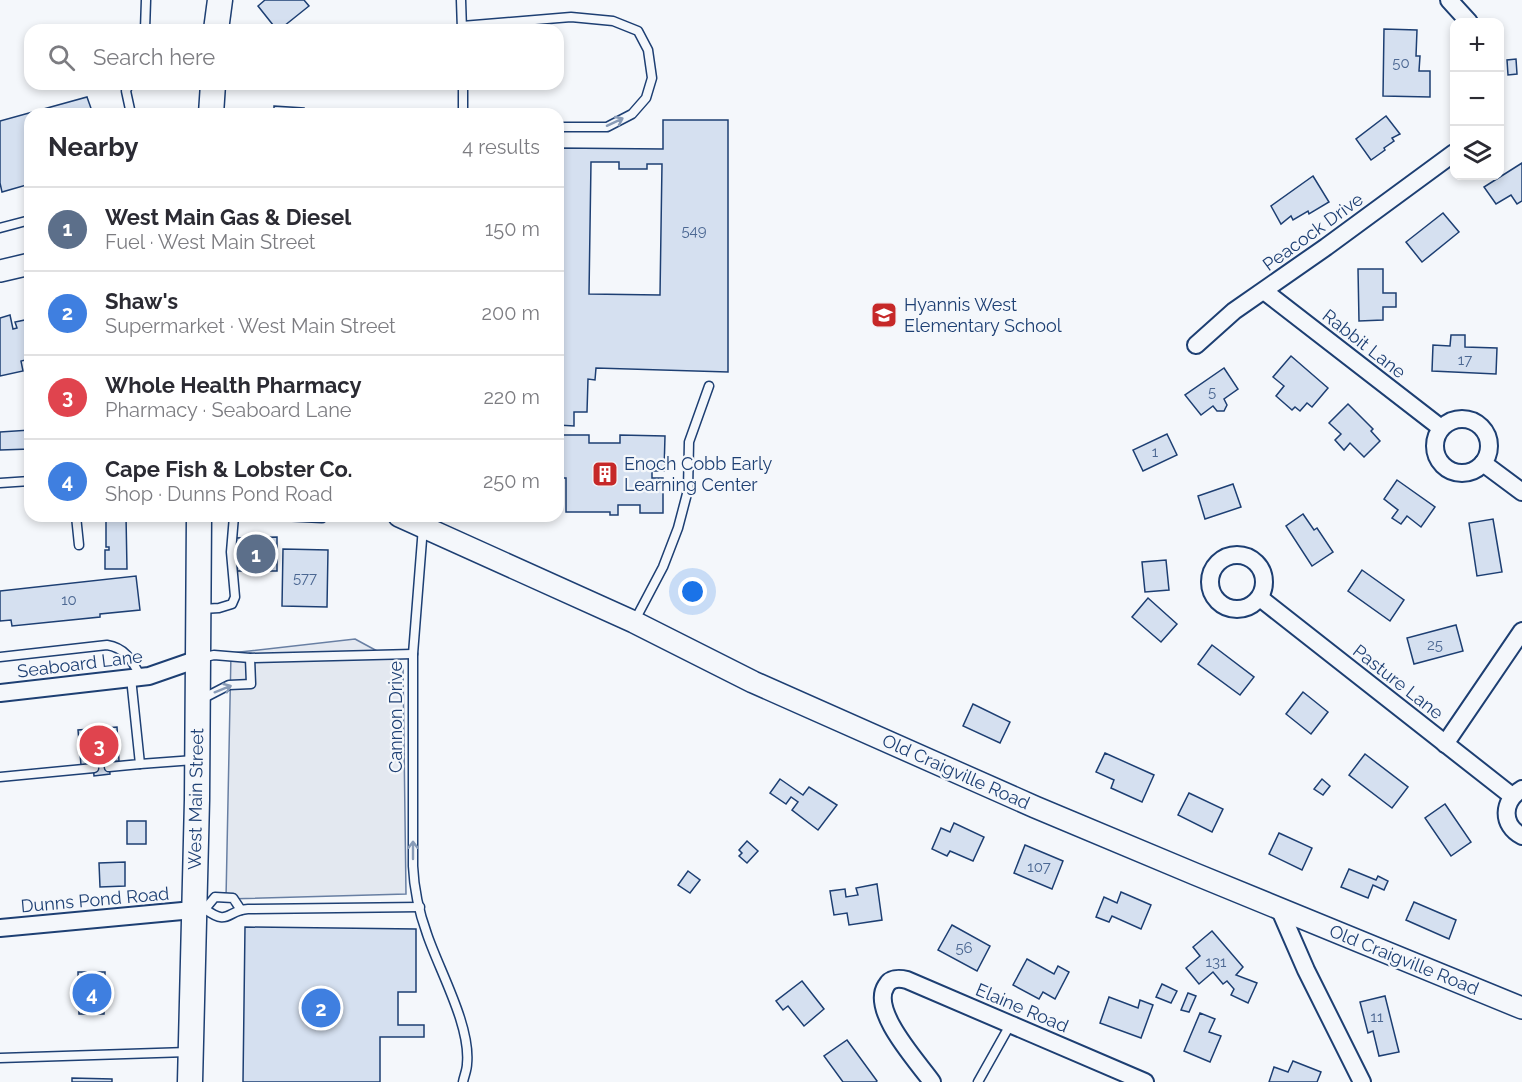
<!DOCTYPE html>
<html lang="en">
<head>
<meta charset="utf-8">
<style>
  :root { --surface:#fff; --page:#f7f7f7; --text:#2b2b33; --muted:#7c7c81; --line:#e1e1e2; --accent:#c62828 }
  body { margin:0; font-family:Raleway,sans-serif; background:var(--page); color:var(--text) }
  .controls { position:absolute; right:18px; top:18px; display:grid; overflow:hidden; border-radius:12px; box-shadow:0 3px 9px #0003 }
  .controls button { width:54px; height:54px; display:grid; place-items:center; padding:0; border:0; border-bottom:2px solid var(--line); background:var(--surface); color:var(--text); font:30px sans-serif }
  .you { position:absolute; left:693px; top:592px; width:21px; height:21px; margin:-15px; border:4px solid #fff; border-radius:50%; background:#1a73e8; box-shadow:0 0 0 9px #1a73e833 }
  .badge { display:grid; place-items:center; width:39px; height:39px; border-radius:50%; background:var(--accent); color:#fff; font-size:20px; font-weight:700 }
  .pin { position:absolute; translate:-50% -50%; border:3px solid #fff; box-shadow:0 2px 6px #0006 }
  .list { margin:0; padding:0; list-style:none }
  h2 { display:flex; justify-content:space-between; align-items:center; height:78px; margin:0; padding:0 24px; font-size:26px }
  h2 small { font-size:20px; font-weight:400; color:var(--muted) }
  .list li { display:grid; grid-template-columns:39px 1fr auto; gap:18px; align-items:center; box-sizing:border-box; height:84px; padding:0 24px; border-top:2px solid var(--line) }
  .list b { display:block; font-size:22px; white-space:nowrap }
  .list p { margin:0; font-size:20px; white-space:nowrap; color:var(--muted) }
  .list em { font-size:20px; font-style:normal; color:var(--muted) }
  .icon { flex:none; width:33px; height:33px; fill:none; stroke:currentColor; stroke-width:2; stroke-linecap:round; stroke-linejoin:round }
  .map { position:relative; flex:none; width:1522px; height:1082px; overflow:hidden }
  .search { position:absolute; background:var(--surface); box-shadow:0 3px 9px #0003; left:24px; top:24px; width:540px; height:66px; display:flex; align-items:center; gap:15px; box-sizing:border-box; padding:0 21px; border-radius:18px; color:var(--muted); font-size:22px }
  .panel { position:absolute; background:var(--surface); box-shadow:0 3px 9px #0003; left:24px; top:108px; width:540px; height:414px; border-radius:18px }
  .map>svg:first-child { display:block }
  .parking { fill:#e3e8f0; stroke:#687fa3; stroke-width:1.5 }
  .building { fill:#d5e0f0; stroke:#1d3f73; stroke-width:1.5; fill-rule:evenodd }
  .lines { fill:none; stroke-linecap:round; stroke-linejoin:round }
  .service-casing { stroke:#1d3f73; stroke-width:11 }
  .minor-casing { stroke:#1d3f73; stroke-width:20 }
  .tertiary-casing { stroke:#1d3f73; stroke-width:24 }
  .secondary-casing { stroke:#1d3f73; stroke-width:27 }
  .service { stroke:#f4f7fb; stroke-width:8 }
  .minor { stroke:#f4f7fb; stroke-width:16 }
  .tertiary { stroke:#f4f7fb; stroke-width:21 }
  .secondary { stroke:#f4f7fb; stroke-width:24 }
  .oneway { stroke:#889bb7 }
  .labels { text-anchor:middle; stroke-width:4.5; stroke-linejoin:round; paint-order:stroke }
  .number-label { font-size:15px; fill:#4b6792 }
  .street-label { font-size:18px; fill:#1d3f73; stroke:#f4f7fb }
  .poi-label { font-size:18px; fill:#1d3f73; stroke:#f4f7fb; text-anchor:start }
</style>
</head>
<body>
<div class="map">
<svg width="1522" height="1082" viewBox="0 0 1522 1082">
  <rect width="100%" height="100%" fill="#f4f7fb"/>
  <path class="parking" d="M355,639L403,665L406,894L226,899L231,653Z"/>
  <g class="building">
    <path d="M265,0H304L309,6L279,30H277L258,6Z"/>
    <path d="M1384,29L1417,30L1416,56H1420L1419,71H1430V97L1383,96Z"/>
    <path d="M1516,59L1517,74L1508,75L1507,60Z"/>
    <path d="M87,97L93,114H30V184L2,192L0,183V121Z"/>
    <path d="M274,106L304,108L303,114H274Z"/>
    <path d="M1386,116L1400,134L1392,138L1394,141L1384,148L1385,150L1371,160L1356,139Z"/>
    <path d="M663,120H728V372L596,368L595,380L588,379L587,412H574V426L558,425V148L663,149ZM591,162H619V169H647V164H662L660,295L589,294Z"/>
    <path d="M1522,163V201L1517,204L1511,195L1496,204L1484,187Z"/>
    <path d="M1313,176L1329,202L1309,214L1308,211L1293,220L1291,216L1281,224L1271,206Z"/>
    <path d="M1443,213L1459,232L1422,262L1406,242Z"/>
    <path d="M1358,269H1383V293H1396V307H1383V320L1359,321Z"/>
    <path d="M10,315L13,329L17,328L15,322L25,320L26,326L30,325V359L21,361L23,371L0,376V318Z"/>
    <path d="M1451,335H1465V347L1497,348L1496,374L1432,371L1433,345L1450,346Z"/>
    <path d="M1291,356L1328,388L1312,407L1307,403L1300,411L1295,407L1292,410L1276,396L1284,386L1273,377Z"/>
    <path d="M1224,368L1238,389L1224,399L1227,405L1224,411H1217L1213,406L1201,415L1185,395Z"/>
    <path d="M1348,404L1373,429L1371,431L1380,441L1364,457L1350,443L1344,450L1335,440L1341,434L1329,423Z"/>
    <path d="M30,430V449L0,450V432Z"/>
    <path d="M1167,434L1177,455L1143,471L1133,450Z"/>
    <path d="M558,435H589V443H620V435L665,436L664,471H652V478H663V513H640V505H618V515H610V512H566V478H558Z"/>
    <path d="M1397,480L1435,507L1421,527L1407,516L1401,524L1392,518L1398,510L1384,499Z"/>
    <path d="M1233,484L1241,507L1205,519L1198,496Z"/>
    <path d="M1303,514L1314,530L1317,528L1333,552L1312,566L1286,526Z"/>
    <path d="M106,516H126L127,569H105V550H109V547H106Z"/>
    <path d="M1493,519L1502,572L1477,576L1469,523Z"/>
    <path d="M277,537V571H235V538Z"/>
    <path d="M283,549L328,550L327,607L282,606Z"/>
    <path d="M1166,560L1169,590L1145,592L1142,562Z"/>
    <path d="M1362,570L1404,600L1390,621L1348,591Z"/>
    <path d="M136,576L140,610L100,614V617L12,626L11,620L0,621V591Z"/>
    <path d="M1148,598L1177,624L1161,642L1132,617Z"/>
    <path d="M1456,625L1463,651L1414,664L1407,638Z"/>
    <path d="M1212,645L1254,677L1240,695L1198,664Z"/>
    <path d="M1303,692L1328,712L1311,734L1286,714Z"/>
    <path d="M973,704L1010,722L1000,743L963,726Z"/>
    <path d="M117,727L119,761L109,762L110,774L94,776L93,764L81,765L78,730Z"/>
    <path d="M1105,753L1154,775L1142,802L1111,788L1114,780L1096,772Z"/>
    <path d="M1365,754L1408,787L1392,808L1349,775Z"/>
    <path d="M780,779L803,795L809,787L837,805L818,830L792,810L798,802L791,797L786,804L770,793Z"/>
    <path d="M1322,779L1330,786L1323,795L1314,789Z"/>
    <path d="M1189,793L1223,809L1212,832L1178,815Z"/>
    <path d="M1445,804L1471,842L1451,856L1425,818Z"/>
    <rect x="127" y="821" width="19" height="23"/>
    <path d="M954,823L984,837L973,861L950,851L947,856L932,849L941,828L950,832Z"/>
    <path d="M1279,833L1312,848L1302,870L1269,854Z"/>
    <path d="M747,841L758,851L747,863L739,856L742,853L739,850Z"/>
    <path d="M1025,845L1063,861L1052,889L1014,873Z"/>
    <path d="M125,862V886L100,887L99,863Z"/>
    <path d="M1349,869L1376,880L1378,876L1388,881L1384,890L1373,885L1368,898L1341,887Z"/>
    <path d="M688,871L700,880L690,893L678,885Z"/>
    <path d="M877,884L882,920L849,925L847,913L834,915L830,891L845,889L846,897L858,895L856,888Z"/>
    <path d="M1121,892L1151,905L1141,929L1112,916L1109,922L1096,917L1104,897L1117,903Z"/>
    <path d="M1414,902L1456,920L1449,939L1406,920Z"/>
    <path d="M952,925L990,946L977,971L938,950Z"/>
    <path d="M245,927L416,929V992H398V1025H424V1037H380V1082H243Z"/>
    <path d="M1212,931L1243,967L1236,975L1257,983L1248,1003L1231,995L1234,989L1227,981L1223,984L1213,972L1199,984L1186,968L1200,956L1193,947Z"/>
    <path d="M1027,959L1054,974L1058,966L1069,972L1055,999L1043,992L1039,999L1013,985Z"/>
    <path d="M78,972H105L104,1014H79Z"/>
    <path d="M802,981L824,1009L804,1026L788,1006L783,1010L776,1001Z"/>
    <path d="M1162,984L1177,991L1171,1003L1156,997Z"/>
    <path d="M1188,993L1196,996L1189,1012L1181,1010Z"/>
    <path d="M1385,996L1399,1052L1379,1056L1373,1031L1368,1033L1360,1002Z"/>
    <path d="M1109,997L1138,1008L1140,1000L1153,1005L1141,1038L1100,1023Z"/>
    <path d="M1200,1013L1215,1019L1209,1032L1221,1036L1210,1062L1184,1051Z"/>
    <path d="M847,1040L877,1081L876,1082H843L824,1056Z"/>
    <path d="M1293,1061L1321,1072L1317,1082H1269L1274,1067L1288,1072Z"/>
    <path d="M72,1078L112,1079V1082H72Z"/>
  </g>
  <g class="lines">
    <g class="service-casing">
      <g id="service">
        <path d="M461,0L462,30"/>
        <path d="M462,26L571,17L613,21L638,31L648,50L652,78L646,98L632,114L607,127H558"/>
        <path d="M145,30L146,0"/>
        <path d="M129,84L126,91L131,114"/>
        <path d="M463,84V114"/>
        <path d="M0,228L30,220"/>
        <path d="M0,483L30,481"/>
        <path d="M76,516L79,545"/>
        <path d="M282,516L322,518L324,516"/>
        <path d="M427,516L423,527L413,654V866C414,889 419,912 427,934C439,970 471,1026 467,1064C467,1070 464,1076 463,1082"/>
        <path d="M202,609L219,608L232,604L235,597L231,552L234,516"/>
        <path d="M634,622L663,567L678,528L688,490L689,442L709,386"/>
        <path d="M0,657L107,645C126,648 132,661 141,677"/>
        <path d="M201,658L214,655L250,658L413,654"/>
        <path d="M200,700L229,685L251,684L250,658"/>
        <path d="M140,764L194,760"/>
        <path d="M109,767L140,764L131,678"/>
        <path d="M0,777L94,768"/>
        <path d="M202,909H205L215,897L233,898L241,910"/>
        <path d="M205,909C229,927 227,910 248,909L420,907"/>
        <path d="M0,1058L188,1052"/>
        <path d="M978,1082L1010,1025"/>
      </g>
    </g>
    <g class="minor-casing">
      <g id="minor">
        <path d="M1449,0L1469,22"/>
        <path d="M1264,291L1441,428"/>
        <path d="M1196,345L1234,311L1326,247L1454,153"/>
        <circle cx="1462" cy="446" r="27"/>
        <path d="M1483,463L1522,492"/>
        <circle cx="1237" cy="582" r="27"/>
        <path d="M1260,598L1512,796"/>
        <path d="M0,693L149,676L198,659"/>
        <path d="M1445,744L1522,631"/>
        <path d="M1522,789C1502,801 1501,825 1522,836"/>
        <path d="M1279,908L1306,970L1362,1082"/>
        <path d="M0,928L193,910"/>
        <path d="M932,1082C918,1062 870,1011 886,986C890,978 899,978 907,980L1145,1082"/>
      </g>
    </g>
    <g class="tertiary-casing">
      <g id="tertiary">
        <path d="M0,271L30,264"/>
        <path d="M399,516L634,622L753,682L1035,807L1195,874L1522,1008"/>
      </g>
    </g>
    <g class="secondary-casing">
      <g id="secondary">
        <path d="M216,30L220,0"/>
        <path d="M211,114L213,84"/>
        <path d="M190,1082L197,800L199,516"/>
      </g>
    </g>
    <use href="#service" class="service"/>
    <use href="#minor" class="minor"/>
    <use href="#tertiary" class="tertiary"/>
    <use href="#secondary" class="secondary"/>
  </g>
  <defs><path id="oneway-shaft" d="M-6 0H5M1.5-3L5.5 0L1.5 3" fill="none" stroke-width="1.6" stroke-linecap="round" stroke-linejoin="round" transform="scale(1.5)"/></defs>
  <g class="oneway">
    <use href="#oneway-shaft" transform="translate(615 122) rotate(-25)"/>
    <use href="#oneway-shaft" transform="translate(223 689) rotate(-22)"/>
    <use href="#oneway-shaft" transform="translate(413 850) rotate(-90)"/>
  </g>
  <defs>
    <g id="school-square" transform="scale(1.35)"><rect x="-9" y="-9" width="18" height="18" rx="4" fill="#c62828" stroke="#f4f7fb"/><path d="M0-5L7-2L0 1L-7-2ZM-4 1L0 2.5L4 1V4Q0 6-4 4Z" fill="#fff"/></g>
    <g id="building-square" transform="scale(1.35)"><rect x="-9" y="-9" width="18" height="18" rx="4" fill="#c62828" stroke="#f4f7fb"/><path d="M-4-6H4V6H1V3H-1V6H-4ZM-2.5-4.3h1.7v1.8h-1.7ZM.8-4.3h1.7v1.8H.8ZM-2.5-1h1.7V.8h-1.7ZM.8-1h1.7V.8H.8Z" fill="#fff"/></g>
  </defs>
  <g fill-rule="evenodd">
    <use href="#school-square" x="884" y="315"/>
    <use href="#building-square" x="605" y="474"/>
  </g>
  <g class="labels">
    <g class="number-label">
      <text x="1401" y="68">50</text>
      <text x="694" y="236">549</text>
      <text x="1465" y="365">17</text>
      <text x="1212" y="397">5</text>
      <text x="1155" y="457">1</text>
      <text x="305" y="583">577</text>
      <text x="69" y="605">10</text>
      <text x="1435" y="650">25</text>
      <text x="1039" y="872">107</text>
      <text x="964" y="953">56</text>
      <text x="1216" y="967">131</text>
      <text x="1377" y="1022">11</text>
    </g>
    <g class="street-label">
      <text transform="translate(1313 232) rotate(-36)" y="6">Peacock Drive</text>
      <text transform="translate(1364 344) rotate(38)" y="6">Rabbit Lane</text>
      <text transform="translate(80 664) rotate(-7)" y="6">Seaboard Lane</text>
      <text transform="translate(1398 682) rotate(38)" y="6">Pasture Lane</text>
      <text transform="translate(396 717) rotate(-90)" y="6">Cannon Drive</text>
      <text transform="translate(956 772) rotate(24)" y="6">Old Craigville Road</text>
      <text transform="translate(196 799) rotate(-89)" y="6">West Main Street</text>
      <text transform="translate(95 900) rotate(-5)" y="6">Dunns Pond Road</text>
      <text transform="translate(1404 960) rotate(22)" y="6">Old Craigville Road</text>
      <text transform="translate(1022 1008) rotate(23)" y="6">Elaine Road</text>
    </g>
    <g class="poi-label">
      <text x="904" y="311">Hyannis West<tspan x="904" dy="21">Elementary School</tspan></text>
      <text x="624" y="470">Enoch Cobb Early<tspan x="624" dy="21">Learning Center</tspan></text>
    </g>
  </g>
</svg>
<div class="controls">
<button>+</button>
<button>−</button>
<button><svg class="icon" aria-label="layers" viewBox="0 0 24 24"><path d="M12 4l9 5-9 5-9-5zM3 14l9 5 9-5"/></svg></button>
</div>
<div class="you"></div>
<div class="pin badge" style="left:256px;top:554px;background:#5c6f8a">1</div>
<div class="pin badge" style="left:321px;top:1008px;background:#3f7fe0">2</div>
<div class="pin badge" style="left:99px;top:745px;background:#e0444e">3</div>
<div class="pin badge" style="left:92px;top:993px;background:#3f7fe0">4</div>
<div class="search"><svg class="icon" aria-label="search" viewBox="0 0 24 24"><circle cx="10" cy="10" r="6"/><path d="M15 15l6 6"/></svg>Search here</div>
<section class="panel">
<h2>Nearby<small>4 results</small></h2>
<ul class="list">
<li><span class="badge" style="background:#5c6f8a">1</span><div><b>West Main Gas &amp; Diesel</b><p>Fuel · West Main Street</p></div><em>150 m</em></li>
<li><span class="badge" style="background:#3f7fe0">2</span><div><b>Shaw's</b><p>Supermarket · West Main Street</p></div><em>200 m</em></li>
<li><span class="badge" style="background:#e0444e">3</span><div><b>Whole Health Pharmacy</b><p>Pharmacy · Seaboard Lane</p></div><em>220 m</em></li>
<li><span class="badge" style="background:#3f7fe0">4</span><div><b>Cape Fish &amp; Lobster Co.</b><p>Shop · Dunns Pond Road</p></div><em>250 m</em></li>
</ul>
</section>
</div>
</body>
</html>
